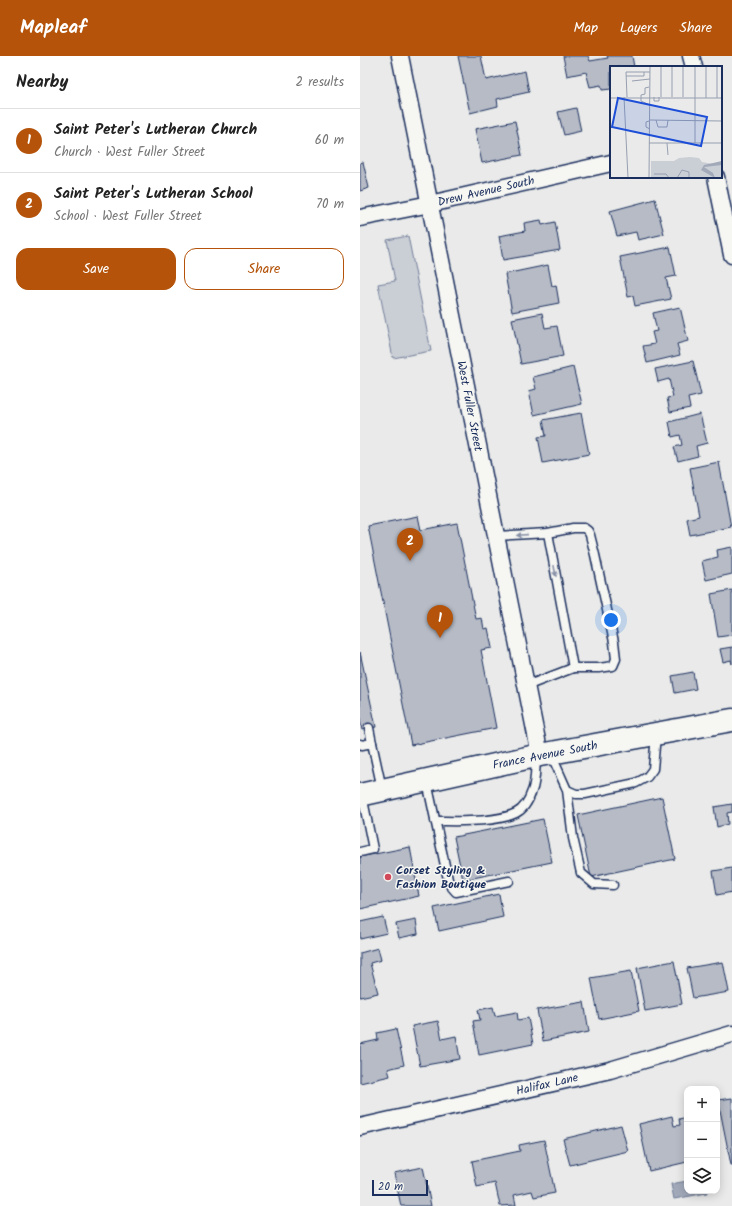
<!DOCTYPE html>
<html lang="en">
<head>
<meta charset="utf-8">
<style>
  :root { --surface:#fff; --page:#f2f2f2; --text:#222; --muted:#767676; --line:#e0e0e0; --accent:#b45309 }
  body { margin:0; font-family:Kalam,sans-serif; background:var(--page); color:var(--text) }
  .controls { position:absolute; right:12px; bottom:12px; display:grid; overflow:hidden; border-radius:8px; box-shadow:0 2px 10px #0003 }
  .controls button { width:36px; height:36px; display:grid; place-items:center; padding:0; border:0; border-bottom:1px solid var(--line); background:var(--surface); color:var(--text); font:20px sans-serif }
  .scale { position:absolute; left:12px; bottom:10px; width:56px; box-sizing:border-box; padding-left:4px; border:2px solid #1b2f5e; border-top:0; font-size:11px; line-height:14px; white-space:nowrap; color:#1b2f5e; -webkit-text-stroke:3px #f6f6f2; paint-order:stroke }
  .you { position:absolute; left:251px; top:564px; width:14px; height:14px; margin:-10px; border:3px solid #fff; border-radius:50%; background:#1a73e8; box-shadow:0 0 0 6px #1a73e833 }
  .badge { display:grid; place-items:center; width:26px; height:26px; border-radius:50%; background:var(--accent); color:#fff; font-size:13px; font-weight:700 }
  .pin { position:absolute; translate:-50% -33px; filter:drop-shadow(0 1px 2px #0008) }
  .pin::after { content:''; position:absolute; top:21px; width:14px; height:12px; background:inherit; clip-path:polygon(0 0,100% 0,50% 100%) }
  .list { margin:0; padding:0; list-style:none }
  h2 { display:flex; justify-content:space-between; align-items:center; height:52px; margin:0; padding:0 16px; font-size:17px }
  h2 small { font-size:13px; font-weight:400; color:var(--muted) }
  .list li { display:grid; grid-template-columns:26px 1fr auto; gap:12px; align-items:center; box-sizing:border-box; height:64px; padding:0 16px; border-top:1px solid var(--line) }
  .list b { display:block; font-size:15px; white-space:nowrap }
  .list p { margin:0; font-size:13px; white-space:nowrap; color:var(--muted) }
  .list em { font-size:13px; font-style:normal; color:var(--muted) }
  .actions { display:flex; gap:8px; padding:12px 16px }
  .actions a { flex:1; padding:9px 0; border:1px solid var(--accent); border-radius:12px; text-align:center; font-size:14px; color:var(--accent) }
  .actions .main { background:var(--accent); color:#fff }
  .icon { flex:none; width:22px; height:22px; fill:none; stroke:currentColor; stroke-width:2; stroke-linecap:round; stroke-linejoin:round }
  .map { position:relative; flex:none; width:372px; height:1150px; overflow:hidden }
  header { display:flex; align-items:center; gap:24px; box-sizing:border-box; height:56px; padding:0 20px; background:var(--accent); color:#fff }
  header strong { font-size:19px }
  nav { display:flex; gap:22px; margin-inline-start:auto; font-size:14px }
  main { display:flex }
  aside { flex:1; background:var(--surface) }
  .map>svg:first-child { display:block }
  .green { fill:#caced5; stroke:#727e9a }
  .water { fill:#a2aaba; stroke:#6c7995 }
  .building { fill:#b6bbc6; stroke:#1b2f5e }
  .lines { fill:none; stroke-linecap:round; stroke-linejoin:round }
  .service-casing { stroke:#1b2f5e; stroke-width:11 }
  .minor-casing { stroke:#1b2f5e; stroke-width:19 }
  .secondary-casing { stroke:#1b2f5e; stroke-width:25 }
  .service { stroke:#f6f6f2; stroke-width:8 }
  .minor { stroke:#f6f6f2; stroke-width:16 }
  .secondary { stroke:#f6f6f2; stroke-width:22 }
  .oneway { fill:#8892a8 }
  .poi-dot { fill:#d1495b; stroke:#f6f6f2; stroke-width:1.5 }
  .labels { text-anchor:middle; stroke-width:3; stroke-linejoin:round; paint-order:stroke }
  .street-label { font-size:12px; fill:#1b2f5e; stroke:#f6f6f2 }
  .poi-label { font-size:12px; font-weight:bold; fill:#1b2f5e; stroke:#f6f6f2; text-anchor:start }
  .inset-road { fill:none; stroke:#979fb1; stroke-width:1 }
  .view { fill:#1d4ed8; fill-opacity:0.15; stroke:#1d4ed8; stroke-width:2 }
  .inset-edge { fill:none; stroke:#1b2f5e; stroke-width:2 }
</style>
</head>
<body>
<header>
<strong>Mapleaf</strong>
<nav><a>Map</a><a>Layers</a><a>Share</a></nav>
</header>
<main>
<aside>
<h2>Nearby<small>2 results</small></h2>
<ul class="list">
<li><span class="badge">1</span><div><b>Saint Peter's Lutheran Church</b><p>Church · West Fuller Street</p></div><em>60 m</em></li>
<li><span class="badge">2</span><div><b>Saint Peter's Lutheran School</b><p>School · West Fuller Street</p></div><em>70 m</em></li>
</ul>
<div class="actions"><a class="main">Save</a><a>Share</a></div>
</aside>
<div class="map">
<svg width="372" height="1150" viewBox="0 0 372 1150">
  <rect width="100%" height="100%" fill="#e9eae9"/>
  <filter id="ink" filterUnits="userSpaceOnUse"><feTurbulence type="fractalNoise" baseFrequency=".025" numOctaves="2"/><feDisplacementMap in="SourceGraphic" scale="8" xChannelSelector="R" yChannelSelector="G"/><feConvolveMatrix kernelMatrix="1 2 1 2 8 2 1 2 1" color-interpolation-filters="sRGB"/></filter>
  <g filter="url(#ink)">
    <path class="green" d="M48,180L71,295L33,302L18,228L35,225L27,184Z"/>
    <path class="water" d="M327,1125V1135H347V1137L314,1143L311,1128Z"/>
    <g class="building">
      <path d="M98,0H121L126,24L165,15L169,36L137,43L138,50L110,57Z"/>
      <path d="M203,0H228L230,5L248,2L247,0H272L274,11H251V33L242,34L241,29L230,31L226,16L207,20Z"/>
      <path d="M216,52L221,75L204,79L198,56Z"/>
      <path d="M155,65L162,99L122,107L115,73Z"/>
      <path d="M3,106L9,132L0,135V107Z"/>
      <path d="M295,143L304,178L278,184L276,176L257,180L250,155Z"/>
      <path d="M181,164L182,169L195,166L200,194L143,204L139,180L165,175L164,167Z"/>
      <path d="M310,191L316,220L306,222L311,243L275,250L273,240L268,241L260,201Z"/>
      <path d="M188,209L192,230L196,229L199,247L152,256L145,218Z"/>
      <path d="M320,251L328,285L317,288L320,299L287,307L283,290L295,288L292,276L297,275L293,257Z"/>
      <path d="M182,257L185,272L197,270L203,300L161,308L152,263Z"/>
      <path d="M333,305L341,339L328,342L330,352L310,356L307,342L313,341L309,323L298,326L295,313Z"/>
      <path d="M213,311L222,348L174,359L169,335L176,333L173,321Z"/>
      <path d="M221,357L229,398L183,407L178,381L186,380L183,364Z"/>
      <path d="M340,358L347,387L336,390L338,400L318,405L314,391L322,389L320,379L312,381L309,366Z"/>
      <path d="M359,406L371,471L330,479L327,463L339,460L330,412Z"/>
      <path d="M58,460L61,474L97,467L116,563L122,562L124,573L128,572L132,592L121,594L136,672L51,689L8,470Z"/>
      <path d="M372,491V518L346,524L342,505L358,501L357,494Z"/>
      <path d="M372,534V579L358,581L351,538Z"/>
      <path d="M372,591V608L371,604L363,606L360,593Z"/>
      <path d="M0,596L16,671L2,674L0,665Z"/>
      <path d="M333,616L336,633L315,637L312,620Z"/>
      <path d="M302,741L315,803L231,821L218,759Z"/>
      <path d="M372,748V756L367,757L368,768L357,771L354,751Z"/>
      <path d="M183,763L192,806L103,824L94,781Z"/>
      <path d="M50,791L59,840L0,853V801Z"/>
      <path d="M372,812V836L357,839L353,815Z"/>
      <path d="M139,838L143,861L79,875L74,852Z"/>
      <path d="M23,861L27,877L0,883V866Z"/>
      <path d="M56,864L58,878L39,882L36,868Z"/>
      <path d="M18,892L21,904L10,907L18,937L0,941V897Z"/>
      <path d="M314,905L322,948L285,955L277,912Z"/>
      <path d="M363,906L369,936L333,942L327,912Z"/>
      <path d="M271,915L279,955L239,963L231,922Z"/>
      <path d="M224,946L229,976L183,985L177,954Z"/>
      <path d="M133,951L135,960L157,956L158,964L168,962L173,988L119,999L113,965L120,964L118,954Z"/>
      <path d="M78,965L82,983L96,980L100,1003L60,1010L52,970Z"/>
      <path d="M36,973L44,1009L28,1013L30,1020L0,1027V988L18,984L17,977Z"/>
      <path d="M372,1042V1109H371L358,1044Z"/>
      <path d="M312,1060L314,1070L320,1069L319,1063L327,1061V1106L289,1115L279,1068Z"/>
      <path d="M261,1069L268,1095L210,1109L203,1083Z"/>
      <path d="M184,1084L195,1137L174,1141L172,1135L154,1139L156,1149L140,1150L135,1127L117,1131L112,1105L160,1095L159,1089Z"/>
      <path d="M63,1111L71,1150H41L34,1117Z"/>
    </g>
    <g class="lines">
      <g class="service-casing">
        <g id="service">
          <path d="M188,477L213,612"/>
          <path d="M136,480L188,477L213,472H224L228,475L230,479L235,499L254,586L256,603L253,610L239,612H213L166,630"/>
          <path d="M9,672L12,687"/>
          <path d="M0,688L2,689L12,687L22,733"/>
          <path d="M191,698L207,734L216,738H225L276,727L287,721L293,713L296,679"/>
          <path d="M67,726L89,828L96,836L149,825"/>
          <path d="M207,734L213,782L221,817L234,828L253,829"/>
          <path d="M75,765C97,765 136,767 156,757C164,753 169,744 172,735C176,726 175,712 176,702"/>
          <path d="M0,796L13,793L2,739"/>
        </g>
      </g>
      <g class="minor-casing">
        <g id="minor">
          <path d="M40,0L180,699"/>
          <path d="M331,0L334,11"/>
          <path d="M356,121L372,199"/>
          <path d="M0,162L70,148L251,107"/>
          <path d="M0,1071L250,1014L372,978"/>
        </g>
      </g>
      <g class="secondary-casing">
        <path id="secondary" d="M0,739L180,699L372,664"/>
      </g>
      <use href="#service" class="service"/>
      <use href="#minor" class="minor"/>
      <use href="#secondary" class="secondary"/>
    </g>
    <defs><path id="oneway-solid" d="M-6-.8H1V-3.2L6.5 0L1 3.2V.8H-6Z"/></defs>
    <g class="oneway">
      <use href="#oneway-solid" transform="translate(162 479) rotate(176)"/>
      <use href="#oneway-solid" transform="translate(195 515) rotate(79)"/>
    </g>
  </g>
  <circle class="poi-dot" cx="28" cy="821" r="4"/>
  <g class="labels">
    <g class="street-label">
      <text transform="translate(126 135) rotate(-13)" y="4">Drew Avenue South</text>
      <text transform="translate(110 350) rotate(79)" y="4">West Fuller Street</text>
      <text transform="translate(185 699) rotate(-11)" y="4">France Avenue South</text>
      <text transform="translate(187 1028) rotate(-13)" y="4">Halifax Lane</text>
    </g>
    <g class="poi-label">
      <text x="36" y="818">Corset Styling &amp;<tspan x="36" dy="14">Fashion Boutique</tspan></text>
    </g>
  </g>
  <g transform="translate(250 10)">
    <rect width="112" height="112" fill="#e9eae9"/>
    <path d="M80,91L89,92L92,96L103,98L112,95V112H41V95H64L69,92Z" fill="#caced5"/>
    <path d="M112,95V99L94,101L103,107L105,112L91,104L94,99Z" fill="#a2aaba"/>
    <path class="inset-road" d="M51,0V31M62,0V31M73,0V31M85,0V77M96,0V32M107,0V32M16,10H34V6M22,15L40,13M39,21L35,22V28L31,29V35L40,39M14,31L18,112M17,31L16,6H40M44,31V35H49V31M0,32H112M40,54L112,55M46,54L48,61H57L58,54M39,55L36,56V61L40,63M39,77H112M57,77L58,89M44,108H56L59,112M39,112L40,0M67,112L72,104L79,106V112"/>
    <path class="view" d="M8,32L97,51L91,80L2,61Z"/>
    <rect width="112" height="112" class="inset-edge"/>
  </g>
</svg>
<div class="controls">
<button>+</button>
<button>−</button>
<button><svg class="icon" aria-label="layers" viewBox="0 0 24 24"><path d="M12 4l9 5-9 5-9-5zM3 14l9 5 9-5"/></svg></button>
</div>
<div class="scale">20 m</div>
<div class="you"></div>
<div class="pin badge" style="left:80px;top:582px">1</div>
<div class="pin badge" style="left:50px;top:505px">2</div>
</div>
</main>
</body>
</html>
